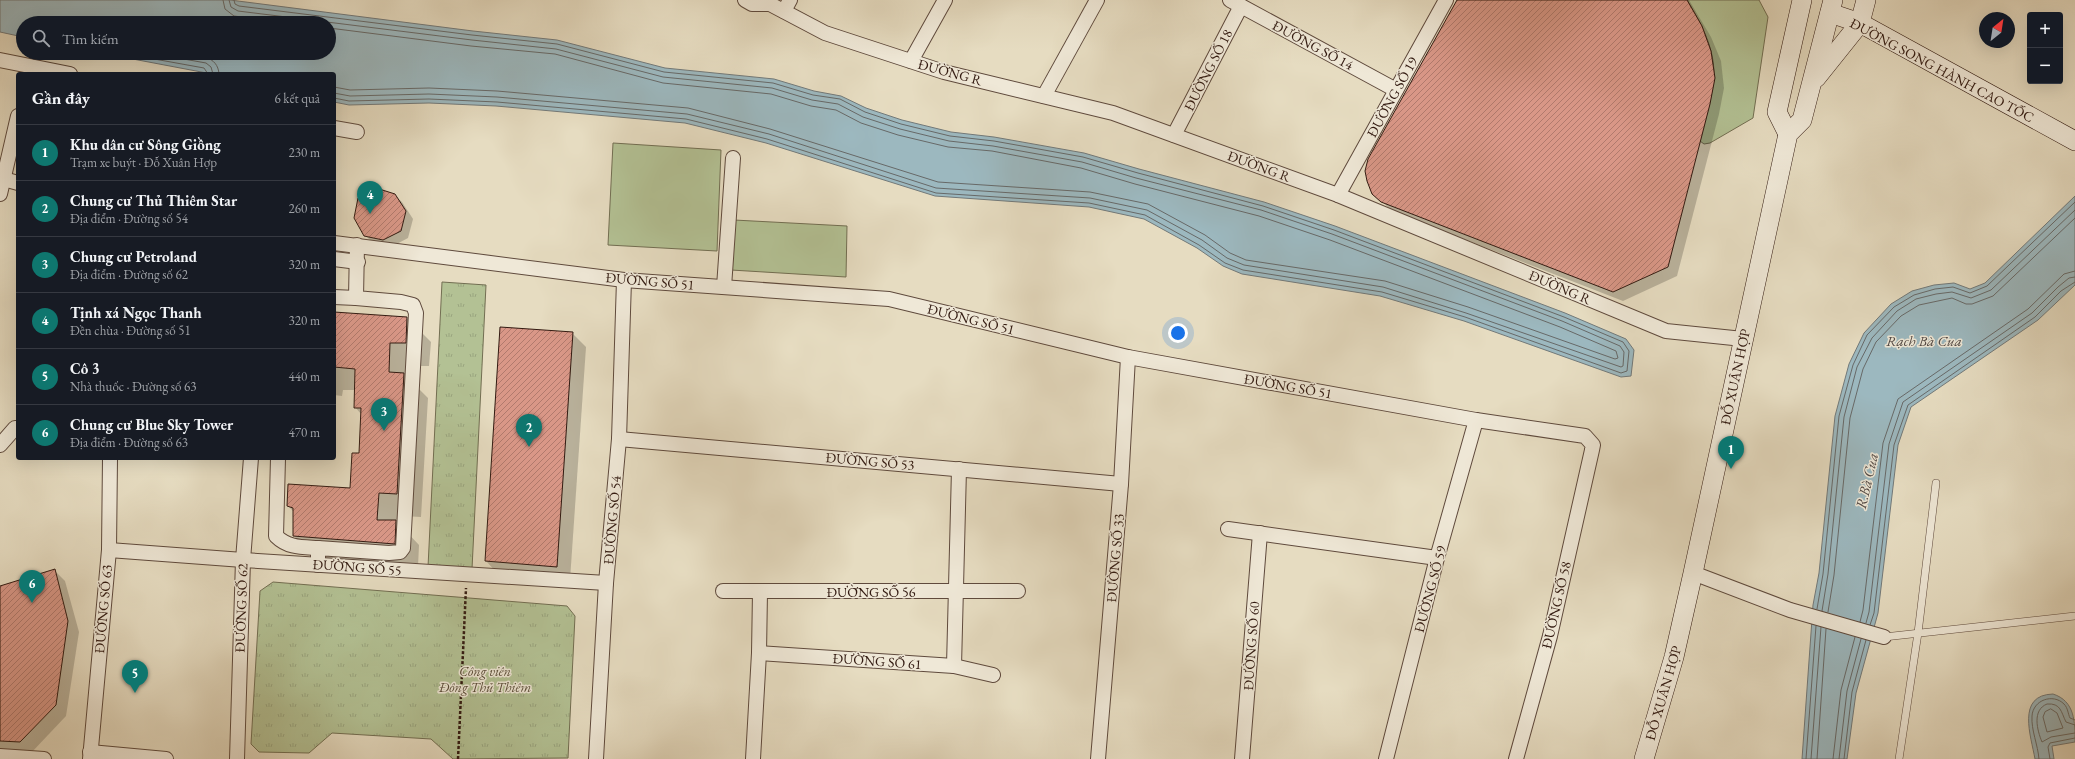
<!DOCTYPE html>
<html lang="vi">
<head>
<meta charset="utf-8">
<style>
  :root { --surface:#171b24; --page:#242831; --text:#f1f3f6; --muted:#9ea1a6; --line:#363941; --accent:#0f766e }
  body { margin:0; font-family:"EB Garamond",serif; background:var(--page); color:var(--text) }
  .controls { position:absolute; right:12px; top:12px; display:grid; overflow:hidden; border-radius:4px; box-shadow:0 4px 16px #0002 }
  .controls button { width:36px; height:36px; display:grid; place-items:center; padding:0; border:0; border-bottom:1px solid var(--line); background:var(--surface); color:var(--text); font:20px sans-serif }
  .compass { position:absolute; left:1979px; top:12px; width:36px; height:36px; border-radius:50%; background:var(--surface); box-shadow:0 4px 16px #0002; rotate:30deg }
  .you { position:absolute; left:1178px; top:333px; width:14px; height:14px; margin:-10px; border:3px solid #fff; border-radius:50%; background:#1a73e8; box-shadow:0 0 0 6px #1a73e833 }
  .badge { display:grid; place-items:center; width:26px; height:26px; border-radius:50%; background:var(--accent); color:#fff; font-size:13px; font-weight:700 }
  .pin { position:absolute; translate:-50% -33px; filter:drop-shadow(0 1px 2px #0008) }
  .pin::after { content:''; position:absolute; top:21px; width:14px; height:12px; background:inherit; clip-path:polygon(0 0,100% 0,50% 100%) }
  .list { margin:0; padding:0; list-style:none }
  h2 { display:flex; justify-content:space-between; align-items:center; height:52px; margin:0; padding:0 16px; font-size:17px }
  h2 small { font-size:13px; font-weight:400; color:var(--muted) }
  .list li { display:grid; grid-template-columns:26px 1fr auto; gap:12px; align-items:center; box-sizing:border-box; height:56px; padding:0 16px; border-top:1px solid var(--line) }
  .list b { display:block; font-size:15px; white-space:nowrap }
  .list p { margin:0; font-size:13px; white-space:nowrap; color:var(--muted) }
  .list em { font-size:13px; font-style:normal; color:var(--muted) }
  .icon { flex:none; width:22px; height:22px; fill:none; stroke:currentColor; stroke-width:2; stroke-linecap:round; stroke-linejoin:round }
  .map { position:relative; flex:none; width:2075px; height:759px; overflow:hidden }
  .search { position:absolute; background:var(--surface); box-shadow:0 4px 16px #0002; left:16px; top:16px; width:320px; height:44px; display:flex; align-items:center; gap:10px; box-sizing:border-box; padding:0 14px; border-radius:22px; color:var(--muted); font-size:15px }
  .panel { position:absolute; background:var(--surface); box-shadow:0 4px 16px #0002; left:16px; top:72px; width:320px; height:388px; border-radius:4px }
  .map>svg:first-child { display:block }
  .grass { fill:#b3c194; stroke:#726e52 }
  .park { fill:url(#park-tufts); stroke:#726e52 }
  .water { fill:#9cb8bf; stroke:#727979 }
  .shadow { fill:#0003 }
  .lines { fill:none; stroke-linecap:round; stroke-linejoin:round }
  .shore { stroke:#676968; stroke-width:1 }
  .building { fill:url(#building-hatch); stroke:#321a11 }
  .service-casing { stroke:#5f4a3d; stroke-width:8 }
  .minor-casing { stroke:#5f4a3d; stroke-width:16 }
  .secondary-casing { stroke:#321a11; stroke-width:20 }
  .path { stroke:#321a11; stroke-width:2.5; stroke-dasharray:3 2; stroke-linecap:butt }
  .service { stroke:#efe8d7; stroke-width:7 }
  .minor { stroke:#efe8d7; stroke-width:14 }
  .secondary { stroke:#efe8d7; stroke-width:19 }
  .labels { text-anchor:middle; stroke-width:3; stroke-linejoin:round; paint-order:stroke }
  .street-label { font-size:14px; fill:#321a11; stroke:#efe8d7 }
  .park-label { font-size:14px; font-style:italic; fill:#594c38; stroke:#efe8d7 }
  .water-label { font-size:15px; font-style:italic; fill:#524945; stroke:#efe8d7 }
</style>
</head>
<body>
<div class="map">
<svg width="2075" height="759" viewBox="0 0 2075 759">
  <defs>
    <pattern id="park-tufts" width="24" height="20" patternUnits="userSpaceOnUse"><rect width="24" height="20" fill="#b3c194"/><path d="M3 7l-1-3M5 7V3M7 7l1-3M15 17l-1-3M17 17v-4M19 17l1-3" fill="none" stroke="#9aa57f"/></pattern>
    <pattern id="building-hatch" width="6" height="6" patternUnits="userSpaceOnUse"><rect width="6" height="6" fill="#d99787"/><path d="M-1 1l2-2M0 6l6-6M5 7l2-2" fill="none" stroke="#b17a6d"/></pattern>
  </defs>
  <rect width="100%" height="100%" fill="#e6dcc1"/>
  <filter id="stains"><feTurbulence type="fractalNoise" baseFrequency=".005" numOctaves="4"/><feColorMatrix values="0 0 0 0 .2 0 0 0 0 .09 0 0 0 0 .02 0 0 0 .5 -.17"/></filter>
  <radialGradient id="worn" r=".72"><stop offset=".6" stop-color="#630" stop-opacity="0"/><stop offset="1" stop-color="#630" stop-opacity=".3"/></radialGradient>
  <g class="grass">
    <path d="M1687,0H1759L1768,17L1753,118L1710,143L1704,144L1700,141C1704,123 1714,91 1714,74C1714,47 1701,23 1687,0Z"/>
    <path d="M613,143L721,150L717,251L608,245Z"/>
    <path d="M734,220L847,226L846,277L731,270Z"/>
  </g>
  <g class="park">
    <path d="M442,282L486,285L472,569L428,567Z"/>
    <path d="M273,582L567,606L575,616L568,758L453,759L431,739L332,733L309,753L259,752L251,744L260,591Z"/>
  </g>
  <g class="water">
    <path d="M0,0H230L473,31L557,40L665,68L774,79L814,91L841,96L866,108L902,120L951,132L994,137L1084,153L1139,169L1264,202L1335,226L1565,313L1626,339L1634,350L1631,376L1621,377L1464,321L1380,296L1242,274L1223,266L1197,248L1144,219L1089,207L935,196L766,143L685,123L496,106L429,103L349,105L334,102V74H212L101,53H329V23H23V37L0,32Z"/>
    <path d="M2075,196V285L2038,320L1911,407L1898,445L1878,613L1856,693L1847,759H1802L1813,605L1819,573L1835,416L1849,364L1864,333L1891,304L1912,291L1934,285L1954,283L1970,289L1985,283Z"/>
    <path d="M2053,694C2075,701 2075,722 2075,742L2052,746L2054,759H2035C2031,736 2016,695 2053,694Z"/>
  </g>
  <g class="shadow">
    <path d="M1458,0H1689L1711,37L1721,61L1724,88L1719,114L1677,276L1623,301L1392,211L1373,193Z"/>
    <path d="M394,195L402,202L413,219L408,238L391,247L373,243L365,235Z"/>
    <path d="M334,314L407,318L431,342L429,366H414L413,383L428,398L421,517L403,516L402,527L419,545L418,567L317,560L294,536V512L288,506L351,489L360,454L361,414L355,407L356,390H343L342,396L334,395Z"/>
    <path d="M572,333L586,347L570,580L499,575L486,561Z"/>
    <path d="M54,570L65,581L79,632L66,716L31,753L0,751V588Z"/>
  </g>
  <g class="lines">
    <g class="shore">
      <path d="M223,0L225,9L234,16L291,23"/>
      <path d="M229,0L231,7L238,11L472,40L556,49L663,77L772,88L812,100L838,104L863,117L900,129L949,141L993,146L1082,162L1136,178L1261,210L1332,234L1562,321L1620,346L1624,352L1623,366L1621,367L1466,313L1383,287L1244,265L1227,258L1202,240L1147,210L1090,198L936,188L769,134L687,114L497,97L429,94L350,96L334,93"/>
      <path d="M234,0L235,4L239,6L472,35L557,44L664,72L773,83L813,95L840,99L865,112L901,124L950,136L994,141L1083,157L1138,173L1263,206L1334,230L1564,317L1623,342L1629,351L1627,371L1621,373L1465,317L1382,292L1243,270L1225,263L1199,245L1145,215L1089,203L936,193L767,139L686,119L497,102L429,99L349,101L334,98"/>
      <path d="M329,28L471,46L555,54L663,83L771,94L811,106L836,110L861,123L898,135L948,147L992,151L1081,168L1135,184L1259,216L1330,240L1560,327L1616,351L1618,358L1615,359L1468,307L1385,281L1246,260L1230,253L1205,235L1148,204L1090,192L938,182L770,129L688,108L497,91L429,88L350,90L334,87"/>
      <path d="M121,53L204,68L208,74"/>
      <path d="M150,53L206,63L211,67L213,74"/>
      <path d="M184,53C198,56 218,55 219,74"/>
      <path d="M1817,609L1823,574L1839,416L1853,365L1867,335L1894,307L1914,295L1935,289L1953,287L1970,293L1987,286L2075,202"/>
      <path d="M1822,611L1828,574L1844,417L1857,367L1872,338L1897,311L1916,299L1936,294L1952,292L1971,298L1991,290L2075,210"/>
      <path d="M1828,612L1834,575L1850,418L1863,369L1876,342L1901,316L1919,305L1952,298L1966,304H1972L1993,296L2075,218"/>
      <path d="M1860,622L1863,610L1883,443L1898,399L2028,309L2064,274L2075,271"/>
      <path d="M1866,623L1869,612L1889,444L1903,402L2032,313L2058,287L2069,278L2075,277"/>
      <path d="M1870,625L1874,613L1894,445L1908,405L2035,317L2061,291L2075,282"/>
      <path d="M2051,709L2057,713L2063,728L2047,732L2043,717L2045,712Z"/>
      <path d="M2075,725L2066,722C2061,712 2061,703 2047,704C2032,710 2037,730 2042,742L2051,737L2075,733"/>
      <path d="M1806,759L1816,626"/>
      <path d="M1811,759L1821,627"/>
      <path d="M1817,759L1826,629"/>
      <path d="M1833,759L1841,690L1855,637"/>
      <path d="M1839,759L1847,691L1861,639"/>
      <path d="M1844,759L1852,692L1866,640"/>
      <path d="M2039,759C2038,745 2031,730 2032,716C2033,700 2053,693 2064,704C2068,708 2068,714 2070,718L2075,720"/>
      <path d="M2050,759L2048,747L2050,743L2075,738"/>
    </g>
  </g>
  <g class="building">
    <path d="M1457,0H1687L1702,26L1711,51L1715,78L1710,104L1668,267L1613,292L1381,202L1372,194L1367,181L1365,171L1368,159Z"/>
    <path d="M376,188L395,194L406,211L401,231L383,240L364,236L354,218L358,198Z"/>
    <path d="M334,312L407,317L406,343H390L389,372L404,373L397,494L379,493L377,520H396L395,544L293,536V508L287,506L288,484L350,488L352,453H359L361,408H354L355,369L334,367Z"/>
    <path d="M500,327L573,332L557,567L485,561Z"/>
    <path d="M55,569L68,621L56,705L20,742L0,741V586Z"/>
  </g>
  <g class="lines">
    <g class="service-casing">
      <g id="service">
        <path d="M1884,637L2075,616"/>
        <path d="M1899,759L1918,633L1936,483"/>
      </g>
    </g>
    <g class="minor-casing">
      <g id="minor">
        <path d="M745,0L752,4H770L825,33L944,72L1113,113L1338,195L1666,331L1743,339"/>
        <path d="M1230,0L1396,90"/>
        <path d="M784,11L790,0"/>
        <path d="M0,60L70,74"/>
        <path d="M911,61L945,0"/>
        <path d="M1044,96L1097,0"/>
        <path d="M334,128L357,132"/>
        <path d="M1174,135L1241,6"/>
        <path d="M0,178L18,183"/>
        <path d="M0,194L18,116"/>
        <path d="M1338,195L1446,0"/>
        <path d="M334,243L624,280L889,299L1128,357L1476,420L1585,436L1593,445L1592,450L1550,636L1516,759"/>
        <path d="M334,259L358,262"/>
        <path d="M724,287L733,158"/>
        <path d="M334,297L356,298"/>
        <path d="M619,439L1121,484"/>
        <path d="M0,445L15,428H18"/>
        <path d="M278,458L276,536C288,548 302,547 318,548"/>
        <path d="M1228,529L1437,558"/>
        <path d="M109,550L243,560L606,583"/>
        <path d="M318,565V548L389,553L400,552L403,548L416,313L413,305L401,302L356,298L357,245"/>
        <path d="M1693,573L1790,610L1884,637"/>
        <path d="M723,591H1018"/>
        <path d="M759,653L954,666L993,675"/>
        <path d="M954,666L959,469"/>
        <path d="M90,752L166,759"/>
        <path d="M0,756L44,759"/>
        <path d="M90,759L109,550L110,458"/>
        <path d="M237,759L243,560L251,458"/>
        <path d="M596,759L606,583L619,439L624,280"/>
        <path d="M753,759L759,653L760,592"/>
        <path d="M1098,759L1121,484L1128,357"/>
        <path d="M1242,759L1260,533"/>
        <path d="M1386,759L1437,558L1476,420"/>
      </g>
    </g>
    <g class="secondary-casing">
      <g id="secondary">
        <path d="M1830,13L1860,23L2075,141"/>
        <path d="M1816,78L1860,23L1866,0"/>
        <path d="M1788,134L1777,112L1802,0"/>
        <path d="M1644,759L1674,657L1693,573L1788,134L1802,120L1833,0"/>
      </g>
    </g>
    <path class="path" d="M458,759L466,588"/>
    <use href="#service" class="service"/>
    <use href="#minor" class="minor"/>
    <use href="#secondary" class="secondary"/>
  </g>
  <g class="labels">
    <g class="street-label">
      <text transform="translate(1313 45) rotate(28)" y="5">ĐƯỜNG SỐ 14</text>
      <text transform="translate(1208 70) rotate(-63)" y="5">ĐƯỜNG SỐ 18</text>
      <text transform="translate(1942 70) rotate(28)" y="5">ĐƯỜNG SONG HÀNH CAO TỐC</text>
      <text transform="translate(950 72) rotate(15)" y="5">ĐƯỜNG R</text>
      <text transform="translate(1392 97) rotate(-61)" y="5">ĐƯỜNG SỐ 19</text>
      <text transform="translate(1259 166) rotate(20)" y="5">ĐƯỜNG R</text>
      <text transform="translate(650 281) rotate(5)" y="5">ĐƯỜNG SỐ 51</text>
      <text transform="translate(1560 287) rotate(23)" y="5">ĐƯỜNG R</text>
      <text transform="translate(971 319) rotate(14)" y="5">ĐƯỜNG SỐ 51</text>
      <text transform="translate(1735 377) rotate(-78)" y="5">ĐỖ XUÂN HỢP</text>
      <text transform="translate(1288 386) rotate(10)" y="5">ĐƯỜNG SỐ 51</text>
      <text transform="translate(870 461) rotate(5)" y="5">ĐƯỜNG SỐ 53</text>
      <text transform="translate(612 520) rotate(-85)" y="5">ĐƯỜNG SỐ 54</text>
      <text transform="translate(1115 558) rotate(-85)" y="5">ĐƯỜNG SỐ 33</text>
      <text transform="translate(357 567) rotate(4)" y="5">ĐƯỜNG SỐ 55</text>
      <text transform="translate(1430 589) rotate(-75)" y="5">ĐƯỜNG SỐ 59</text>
      <text x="871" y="597">ĐƯỜNG SỐ 56</text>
      <text transform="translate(1556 605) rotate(-77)" y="5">ĐƯỜNG SỐ 58</text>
      <text transform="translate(241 608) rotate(-88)" y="5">ĐƯỜNG SỐ 62</text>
      <text transform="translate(103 609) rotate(-85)" y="5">ĐƯỜNG SỐ 63</text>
      <text transform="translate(1251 646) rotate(-86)" y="5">ĐƯỜNG SỐ 60</text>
      <text transform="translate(877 661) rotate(4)" y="5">ĐƯỜNG SỐ 61</text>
      <text transform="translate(1663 693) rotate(-74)" y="5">ĐỖ XUÂN HỢP</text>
    </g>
    <g class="park-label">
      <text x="485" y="676">Công viên<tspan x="485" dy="16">Đông Thủ Thiêm</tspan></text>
    </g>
    <g class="water-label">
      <text x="1924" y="346">Rạch Bà Cua</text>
      <text transform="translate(1867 481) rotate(-77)" y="5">R.Bà Cua</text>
    </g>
  </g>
  <rect width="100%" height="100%" filter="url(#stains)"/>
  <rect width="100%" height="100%" fill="url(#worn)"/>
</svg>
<div class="controls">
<button>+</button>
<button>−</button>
</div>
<svg class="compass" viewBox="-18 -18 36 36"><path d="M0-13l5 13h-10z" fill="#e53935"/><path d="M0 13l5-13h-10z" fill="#9ea1a6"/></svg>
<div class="you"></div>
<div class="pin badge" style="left:1731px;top:469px">1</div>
<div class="pin badge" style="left:529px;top:447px">2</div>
<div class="pin badge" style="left:384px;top:431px">3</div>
<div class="pin badge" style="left:370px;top:214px">4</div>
<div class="pin badge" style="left:135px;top:693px">5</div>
<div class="pin badge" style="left:32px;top:603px">6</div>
<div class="search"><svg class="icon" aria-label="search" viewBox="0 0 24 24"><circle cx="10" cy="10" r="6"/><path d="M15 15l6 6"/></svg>Tìm kiếm</div>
<section class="panel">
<h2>Gần đây<small>6 kết quả</small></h2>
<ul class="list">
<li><span class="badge">1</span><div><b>Khu dân cư Sông Giồng</b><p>Trạm xe buýt · Đỗ Xuân Hợp</p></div><em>230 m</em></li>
<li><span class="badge">2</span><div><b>Chung cư Thủ Thiêm Star</b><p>Địa điểm · Đường số 54</p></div><em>260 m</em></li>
<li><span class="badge">3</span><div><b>Chung cư Petroland</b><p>Địa điểm · Đường số 62</p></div><em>320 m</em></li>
<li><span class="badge">4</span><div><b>Tịnh xá Ngọc Thanh</b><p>Đền chùa · Đường số 51</p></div><em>320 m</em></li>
<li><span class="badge">5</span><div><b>Cô 3</b><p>Nhà thuốc · Đường số 63</p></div><em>440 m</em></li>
<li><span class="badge">6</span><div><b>Chung cư Blue Sky Tower</b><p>Địa điểm · Đường số 63</p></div><em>470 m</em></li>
</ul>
</section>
</div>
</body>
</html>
